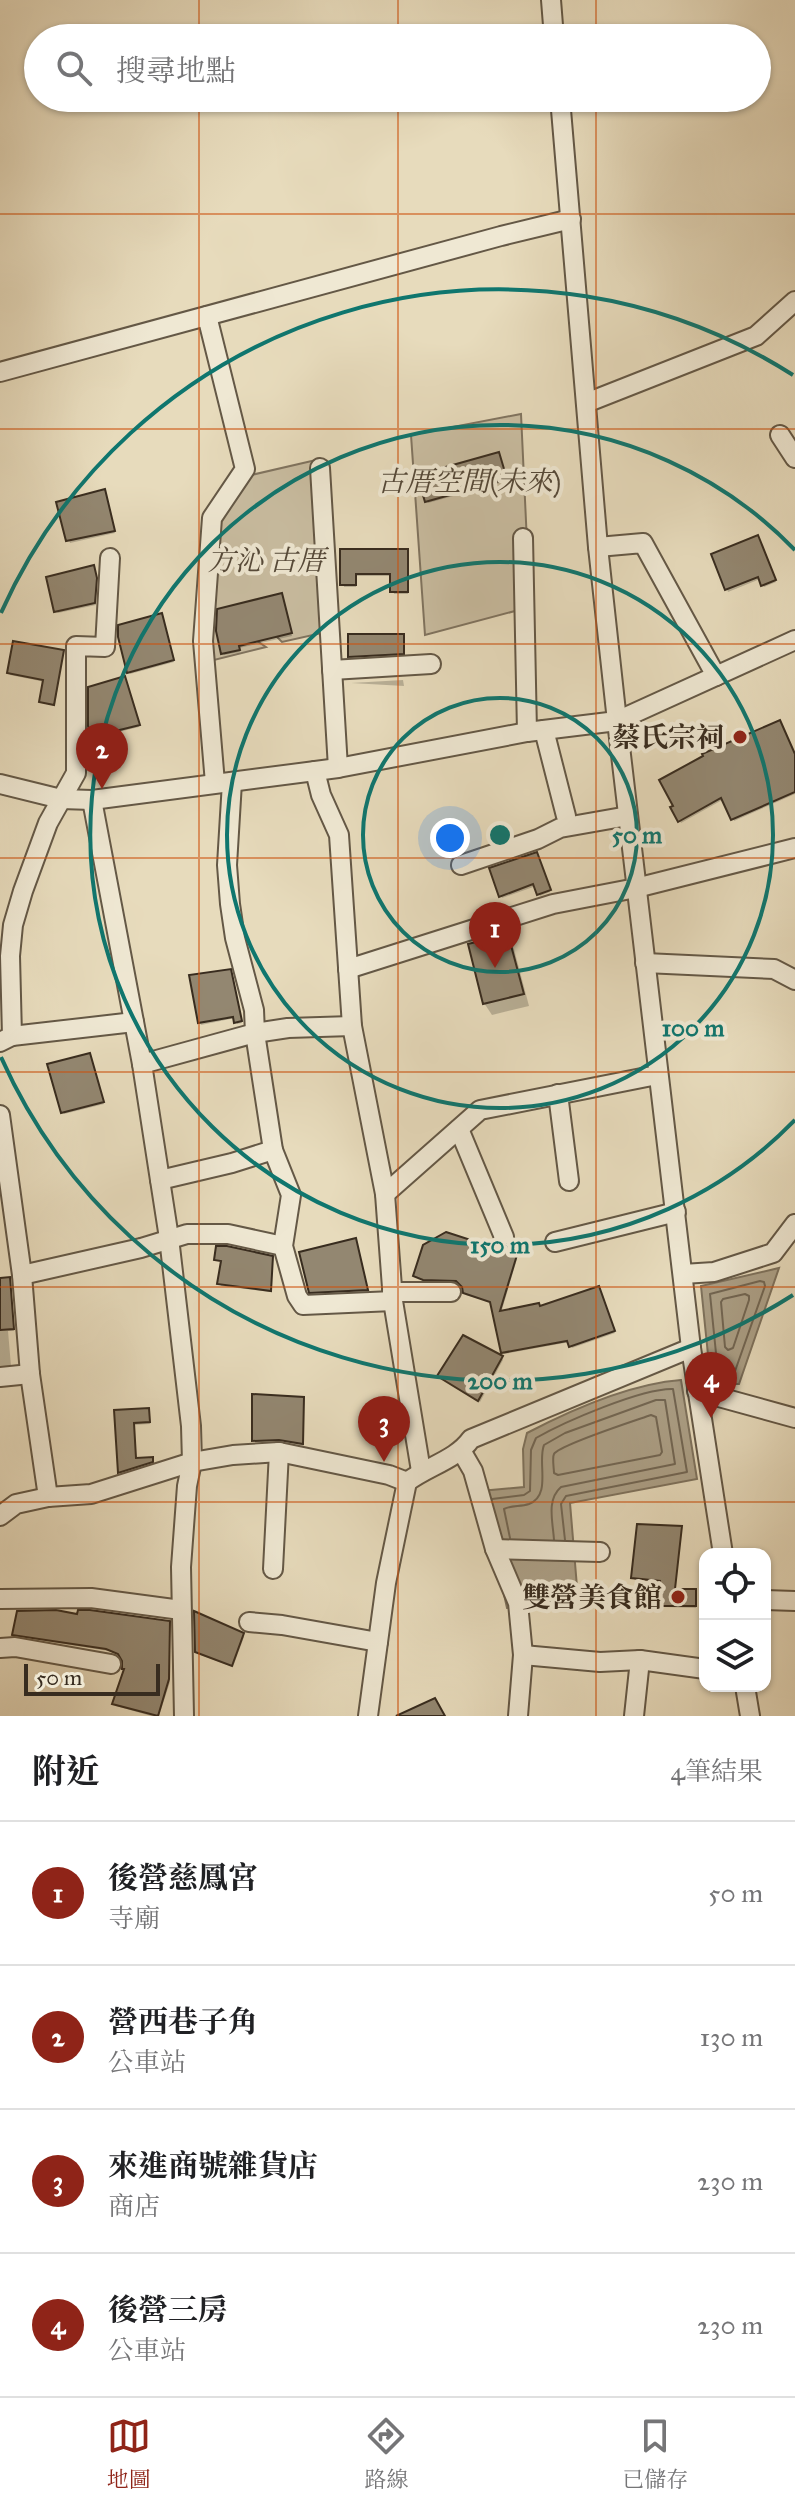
<!DOCTYPE html>
<html lang="zh-TW">
<head>
<meta charset="utf-8">
<style>
  :root { --surface:#fff; --page:#f6f6f6; --text:#202124; --muted:#757577; --line:#e0e0e0; --accent:#8f2418 }
  body { margin:0; font-family:"IM FELL Great Primer","Noto Serif TC",serif; background:var(--page); color:var(--text) }
  .controls { position:absolute; right:24px; bottom:24px; display:grid; overflow:hidden; border-radius:16px; box-shadow:0 2px 6px #0004 }
  .controls button { width:72px; height:72px; display:grid; place-items:center; padding:0; border:0; border-bottom:2px solid var(--line); background:var(--surface); color:var(--text); font:40px sans-serif }
  .scale { position:absolute; left:24px; bottom:20px; width:136px; box-sizing:border-box; padding-left:8px; border:4px solid #382c1f; border-top:0; font-size:22px; line-height:28px; white-space:nowrap; color:#382c1f; -webkit-text-stroke:6px #efe8d3; paint-order:stroke }
  .you { position:absolute; left:450px; top:838px; width:28px; height:28px; margin:-20px; border:6px solid #fff; border-radius:50%; background:#1a73e8; box-shadow:0 0 0 12px #1a73e833 }
  .badge { display:grid; place-items:center; width:52px; height:52px; border-radius:50%; background:var(--accent); color:#fff; font-size:26px; font-weight:700 }
  .pin { position:absolute; translate:-50% -66px; filter:drop-shadow(0 2px 4px #0008) }
  .pin::after { content:''; position:absolute; top:42px; width:28px; height:24px; background:inherit; clip-path:polygon(0 0,100% 0,50% 100%) }
  .list { margin:0; padding:0; list-style:none }
  h2 { display:flex; justify-content:space-between; align-items:center; height:104px; margin:0; padding:0 32px; font-size:34px }
  h2 small { font-size:26px; font-weight:400; color:var(--muted) }
  .list li { display:grid; grid-template-columns:52px 1fr auto; gap:24px; align-items:center; box-sizing:border-box; height:144px; padding:0 32px; border-top:2px solid var(--line) }
  .list b { display:block; font-size:30px; white-space:nowrap }
  .list p { margin:0; font-size:26px; white-space:nowrap; color:var(--muted) }
  .list em { font-size:26px; font-style:normal; color:var(--muted) }
  .icon { flex:none; width:44px; height:44px; fill:none; stroke:currentColor; stroke-width:2; stroke-linecap:round; stroke-linejoin:round }
  .map { position:relative; flex:none; width:795px; height:1716px; overflow:hidden }
  .search { position:absolute; background:var(--surface); box-shadow:0 2px 6px #0004; left:24px; right:24px; top:24px; height:88px; display:flex; align-items:center; gap:20px; box-sizing:border-box; padding:0 28px; border-radius:44px; color:var(--muted); font-size:30px }
  .sheet { height:680px; background:var(--surface) }
  nav { display:flex; justify-content:space-around; align-items:center; box-sizing:border-box; height:112px; border-top:2px solid var(--line); background:var(--surface); font-size:22px; color:var(--muted) }
  nav a { display:grid; justify-items:center; gap:4px }
  nav .on { color:var(--accent) }
  .map>svg:first-child { display:block }
  .green { fill:#c9bda1; stroke:#807460; stroke-width:2 }
  .water { fill:#aca087; stroke:#7e725d; stroke-width:2 }
  .shadow { fill:#0003 }
  .lines { fill:none; stroke-linecap:round; stroke-linejoin:round }
  .shore { stroke:#726653; stroke-width:2 }
  .building { fill:#938771; stroke:#382c1f; stroke-width:2 }
  .minor-casing { stroke:#645846; stroke-width:22 }
  .minor { stroke:#efe8d3; stroke-width:18 }
  .grid { fill:none; stroke:#ce520f; stroke-width:2; stroke-opacity:0.55 }
  .ring { fill:none; stroke:#0f766e; stroke-width:4 }
  .poi-dot { fill:#8f2418; stroke:#efe8d3; stroke-width:3 }
  .labels { text-anchor:middle; stroke-width:8; stroke-linejoin:round; paint-order:stroke }
  .park-label { font-size:28px; font-style:italic; fill:#554939; stroke:#efe8d3 }
  .poi-label { font-size:28px; font-weight:bold; fill:#382c1f; stroke:#efe8d3; text-anchor:end }
  .centre { fill:#0f766e; stroke:#efe8d3; stroke-width:4 }
  .ring-label { font-size:24px; text-anchor:middle; font-weight:bold; fill:#0f766e; stroke:#efe8d3; stroke-width:8; stroke-linejoin:round; paint-order:stroke }
</style>
</head>
<body>
<div class="map">
<svg width="795" height="1716" viewBox="0 0 795 1716">
  <rect width="100%" height="100%" fill="#e7dbbc"/>
  <filter id="stains"><feTurbulence type="fractalNoise" baseFrequency=".0025" numOctaves="4"/><feColorMatrix values="0 0 0 0 .2 0 0 0 0 .09 0 0 0 0 .02 0 0 0 .5 -.17"/></filter>
  <radialGradient id="worn" r=".72"><stop offset=".6" stop-color="#630" stop-opacity="0"/><stop offset="1" stop-color="#630" stop-opacity=".3"/></radialGradient>
  <g class="green">
    <path d="M521,414L530,607L425,635L411,435Z"/>
    <path d="M316,460L322,633L282,642L277,637L272,617L257,641L266,647L210,661L219,515L247,476Z"/>
  </g>
  <g class="water">
    <path d="M779,1268L739,1384H711L701,1286Z"/>
    <path d="M681,1380L697,1479L570,1503L578,1599L507,1608L481,1491L524,1487L523,1449L527,1433C573,1409 629,1384 681,1380Z"/>
  </g>
  <g class="shadow">
    <path d="M500,456L507,481L428,503L427,501Z"/>
    <path d="M105,494L115,533L70,543L58,503Z"/>
    <path d="M758,538L776,582L764,587L760,579L728,592L713,555Z"/>
    <path d="M342,551L408,553V594H394L392,576H356V587H344Z"/>
    <path d="M94,570L97,582L96,605L58,613L56,611Z"/>
    <path d="M283,598L292,636L239,648L240,652L224,655L223,653Z"/>
    <path d="M162,618L174,662L130,674L129,672Z"/>
    <path d="M403,636L404,655L351,659L350,656Z"/>
    <path d="M63,652L55,706L41,702L45,682L10,675L9,673Z"/>
    <path d="M403,680L404,686L351,683Z"/>
    <path d="M126,681L139,727L94,738L93,736Z"/>
    <path d="M795,758V794L734,821L724,799L681,823L673,808Z"/>
    <path d="M537,857L550,892L540,896L536,886L502,898L491,870Z"/>
    <path d="M507,936L514,949L529,1006L492,1015L484,1003Z"/>
    <path d="M231,973L242,1023L237,1024L235,1018L201,1025L200,1023Z"/>
    <path d="M90,1057L104,1104L64,1114L63,1112Z"/>
    <path d="M356,1243L368,1292L312,1294L311,1292Z"/>
    <path d="M516,1257L517,1259L501,1313L540,1308L600,1291L615,1333L572,1348L570,1342L504,1354L493,1303L466,1295L459,1283L425,1282L415,1276Z"/>
    <path d="M272,1258L271,1292L221,1286L220,1284L223,1262L216,1260Z"/>
    <path d="M0,1280L10,1282L14,1331H8L11,1366L0,1367Z"/>
    <path d="M502,1358L503,1360L480,1402L439,1376Z"/>
    <path d="M303,1398V1446L281,1442H255L254,1440Z"/>
    <path d="M148,1410L150,1424L134,1425L136,1460L153,1461V1464L121,1474L116,1412Z"/>
    <path d="M681,1528L675,1591H695L696,1608L663,1607L662,1582L635,1580L633,1578Z"/>
    <path d="M169,1622L170,1682L159,1716H151L116,1706L114,1704L125,1671L123,1658L109,1651L16,1637L14,1635Z"/>
    <path d="M243,1634L244,1637L233,1667L198,1654L197,1651Z"/>
  </g>
  <g class="lines">
    <g class="shore">
      <path d="M760,1281L764,1282L765,1286L734,1374L731,1376H720L718,1373L710,1294Z"/>
      <path d="M745,1294L749,1296V1300L733,1348L728,1350L725,1347L721,1302L723,1299Z"/>
      <path d="M651,1415L656,1417L662,1452L660,1455L558,1475L554,1473C554,1469 552,1458 554,1454C559,1445 637,1420 651,1415Z"/>
      <path d="M492,1499L524,1495L530,1491L531,1450L536,1438C564,1422 642,1388 673,1389L687,1472L566,1496L561,1504L565,1540"/>
      <path d="M510,1538L504,1509C512,1505 520,1507 529,1504C552,1495 537,1462 544,1445L565,1433L656,1400H665L675,1464L561,1487C546,1500 553,1522 554,1540"/>
    </g>
  </g>
  <g class="building">
    <path d="M499,452L507,479L425,502L417,475Z"/>
    <path d="M105,489L115,531L66,541L56,502Z"/>
    <path d="M758,535L776,580L761,586L758,577L725,590L711,554Z"/>
    <path d="M340,549H408V592H390V574H356V585H340Z"/>
    <path d="M94,565L97,578L95,603L54,612L46,577Z"/>
    <path d="M282,593L292,633L239,646L240,650L221,654L216,631L217,609Z"/>
    <path d="M162,613L174,660L127,673L118,637V625Z"/>
    <path d="M348,634H404V654L348,657Z"/>
    <path d="M13,641L64,650L54,705L39,702L43,680L7,673Z"/>
    <path d="M125,676L140,725L91,737L88,726V687Z"/>
    <path d="M780,720L795,754V792L731,820L721,798L678,822L670,807L673,806L659,780L703,756L702,754Z"/>
    <path d="M537,852L551,890L537,895L533,884L499,897L489,868Z"/>
    <path d="M508,934L524,994L483,1004L468,944Z"/>
    <path d="M231,969L242,1021L234,1023L233,1017L198,1023L189,975Z"/>
    <path d="M90,1053L104,1102L61,1113L47,1064Z"/>
    <path d="M446,1232L517,1255L500,1311L539,1303L540,1306L599,1286L615,1331L569,1347L567,1341L501,1353L490,1302L463,1293L462,1287L456,1281L423,1280L413,1276L423,1245Z"/>
    <path d="M356,1238L368,1290L309,1293L299,1252Z"/>
    <path d="M216,1246H227L273,1256L271,1291L217,1284L221,1261L214,1260Z"/>
    <path d="M10,1277L14,1329L0,1330V1278Z"/>
    <path d="M463,1335L503,1356L478,1401L437,1376Z"/>
    <path d="M252,1394L304,1397L303,1444L279,1440L252,1441Z"/>
    <path d="M149,1408L150,1422L134,1423L136,1458L153,1457V1462L118,1473L114,1410Z"/>
    <path d="M637,1524L682,1526L675,1589H696V1606H659L660,1581L631,1578Z"/>
    <path d="M56,1610L77,1614L78,1610H90L170,1621L169,1679L158,1716L112,1704L124,1669H122V1661L118,1654L106,1649L12,1635L17,1611Z"/>
    <path d="M194,1611L244,1633L232,1666L195,1652Z"/>
    <path d="M435,1698L445,1716H396Z"/>
  </g>
  <g class="lines">
    <g class="minor-casing">
      <g id="minor">
        <path d="M551,0L554,38"/>
        <path d="M560,98L598,547L617,721L691,1348L723,1554"/>
        <path d="M207,316L245,469L212,518L203,641L215,783"/>
        <path d="M0,372L501,236L571,219"/>
        <path d="M586,403L756,336L795,301"/>
        <path d="M780,435L795,458"/>
        <path d="M320,468L338,768"/>
        <path d="M523,538L527,732"/>
        <path d="M598,547L643,543L716,676"/>
        <path d="M332,670L431,664"/>
        <path d="M544,730L566,816"/>
        <path d="M315,771L321,795L339,835L352,1026L385,1194L393,1301L421,1471"/>
        <path d="M232,782L227,865L230,904L235,938L254,1010L255,1033L273,1150L291,1195L283,1246L297,1296L303,1305L393,1301"/>
        <path d="M0,784L61,799L92,800L338,768L527,732L617,721L795,640"/>
        <path d="M92,800L142,1064L169,1238L191,1426L192,1462L187,1486L181,1567L184,1716"/>
        <path d="M461,865L538,839L560,828L628,816"/>
        <path d="M645,963L774,969L795,980"/>
        <path d="M348,969L553,904L636,888L795,848"/>
        <path d="M12,1036L134,1022"/>
        <path d="M0,1042L12,1036L10,956L13,925L23,891L48,823L76,773V646L105,647L110,558"/>
        <path d="M142,1064L255,1033L288,1028L352,1026"/>
        <path d="M558,1094L569,1181"/>
        <path d="M0,1115L22,1275L30,1374L48,1497"/>
        <path d="M459,1129L504,1237"/>
        <path d="M160,1180L232,1163L273,1150"/>
        <path d="M385,1194L480,1110L657,1075"/>
        <path d="M555,1242L676,1212"/>
        <path d="M683,1274L714,1272L773,1253L795,1224"/>
        <path d="M22,1275L141,1248L187,1234H228L283,1246"/>
        <path d="M392,1292H451"/>
        <path d="M0,1377L30,1374"/>
        <path d="M697,1391L795,1418"/>
        <path d="M462,1452L473,1471L495,1549L518,1603L523,1655L518,1716"/>
        <path d="M0,1516L16,1504L48,1497L91,1494L192,1462L233,1455L279,1452L389,1475L407,1482"/>
        <path d="M495,1549L600,1552"/>
        <path d="M273,1569L279,1452"/>
        <path d="M0,1599L91,1598L181,1610"/>
        <path d="M765,1600L795,1601"/>
        <path d="M249,1622L282,1625L378,1642"/>
        <path d="M0,1648L15,1647L111,1664"/>
        <path d="M523,1655L600,1662L640,1660L705,1669"/>
        <path d="M745,1686L750,1716"/>
        <path d="M368,1716L386,1583L407,1482C428,1466 456,1460 471,1439L691,1348"/>
        <path d="M634,1716L640,1660"/>
      </g>
    </g>
    <use href="#minor" class="minor"/>
  </g>
  <path class="grid" d="M199,0V38M398,0V38M596,0V38M199,98V1716M398,98V1716M596,98V1716M0,214H795M0,429H795M0,644H795M0,858H795M0,1072H795M0,1287H795M0,1502H795"/>
  <g class="ring">
    <circle cx="500" cy="835" r="137"/>
    <circle cx="500" cy="835" r="273"/>
    <path d="M795 1120A410 410 0 1 1 795 550"/>
    <path d="M793 1295A546 546 0 0 1 1 1057M1 613A546 546 0 0 1 793 375"/>
  </g>
  <g class="poi-dot">
    <circle cx="740" cy="737" r="8"/>
    <circle cx="678" cy="1597" r="8"/>
  </g>
  <g class="labels">
    <g class="park-label">
      <text x="469" y="491">古厝空間(未來)</text>
      <text x="266" y="570">方沁 古厝</text>
    </g>
    <g class="poi-label">
      <text x="724" y="747">蔡氏宗祠</text>
      <text x="662" y="1607">雙營美食館</text>
    </g>
  </g>
  <circle cx="500" cy="835" r="12" class="centre"/>
  <g class="ring-label">
    <text x="637" y="843">50 m</text>
    <text x="693" y="1036">100 m</text>
    <text x="500" y="1253">150 m</text>
    <text x="500" y="1389">200 m</text>
  </g>
  <rect width="100%" height="100%" filter="url(#stains)"/>
  <rect width="100%" height="100%" fill="url(#worn)"/>
</svg>
<div class="controls">
<button><svg class="icon" aria-label="locate" viewBox="0 0 24 24"><circle cx="12" cy="12" r="6"/><path d="M12 2v4M12 18v4M2 12h4M18 12h4"/></svg></button>
<button><svg class="icon" aria-label="layers" viewBox="0 0 24 24"><path d="M12 4l9 5-9 5-9-5zM3 14l9 5 9-5"/></svg></button>
</div>
<div class="scale">50 m</div>
<div class="you"></div>
<div class="pin badge" style="left:495px;top:968px">1</div>
<div class="pin badge" style="left:102px;top:789px">2</div>
<div class="pin badge" style="left:384px;top:1462px">3</div>
<div class="pin badge" style="left:711px;top:1418px">4</div>
<div class="search"><svg class="icon" aria-label="search" viewBox="0 0 24 24"><circle cx="10" cy="10" r="6"/><path d="M15 15l6 6"/></svg>搜尋地點</div>
</div>
<section class="sheet">
<h2>附近<small>4筆結果</small></h2>
<ul class="list">
<li><span class="badge">1</span><div><b>後營慈鳳宮</b><p>寺廟</p></div><em>50 m</em></li>
<li><span class="badge">2</span><div><b>營西巷子角</b><p>公車站</p></div><em>130 m</em></li>
<li><span class="badge">3</span><div><b>來進商號雜貨店</b><p>商店</p></div><em>230 m</em></li>
<li><span class="badge">4</span><div><b>後營三房</b><p>公車站</p></div><em>230 m</em></li>
</ul>
</section>
<nav>
<a class="on"><svg class="icon" aria-label="map" viewBox="0 0 24 24"><path d="M3 6l6-2 6 2 6-2v14l-6 2-6-2-6 2zM9 4v14M15 6v14"/></svg>地圖</a>
<a><svg class="icon" aria-label="directions" viewBox="0 0 24 24"><path d="M12 3l9 9-9 9-9-9zM9 14v-3h6M13 9l2 2-2 2"/></svg>路線</a>
<a><svg class="icon" aria-label="saved" viewBox="0 0 24 24"><path d="M7 4h10v16l-5-4-5 4z"/></svg>已儲存</a>
</nav>
</body>
</html>
